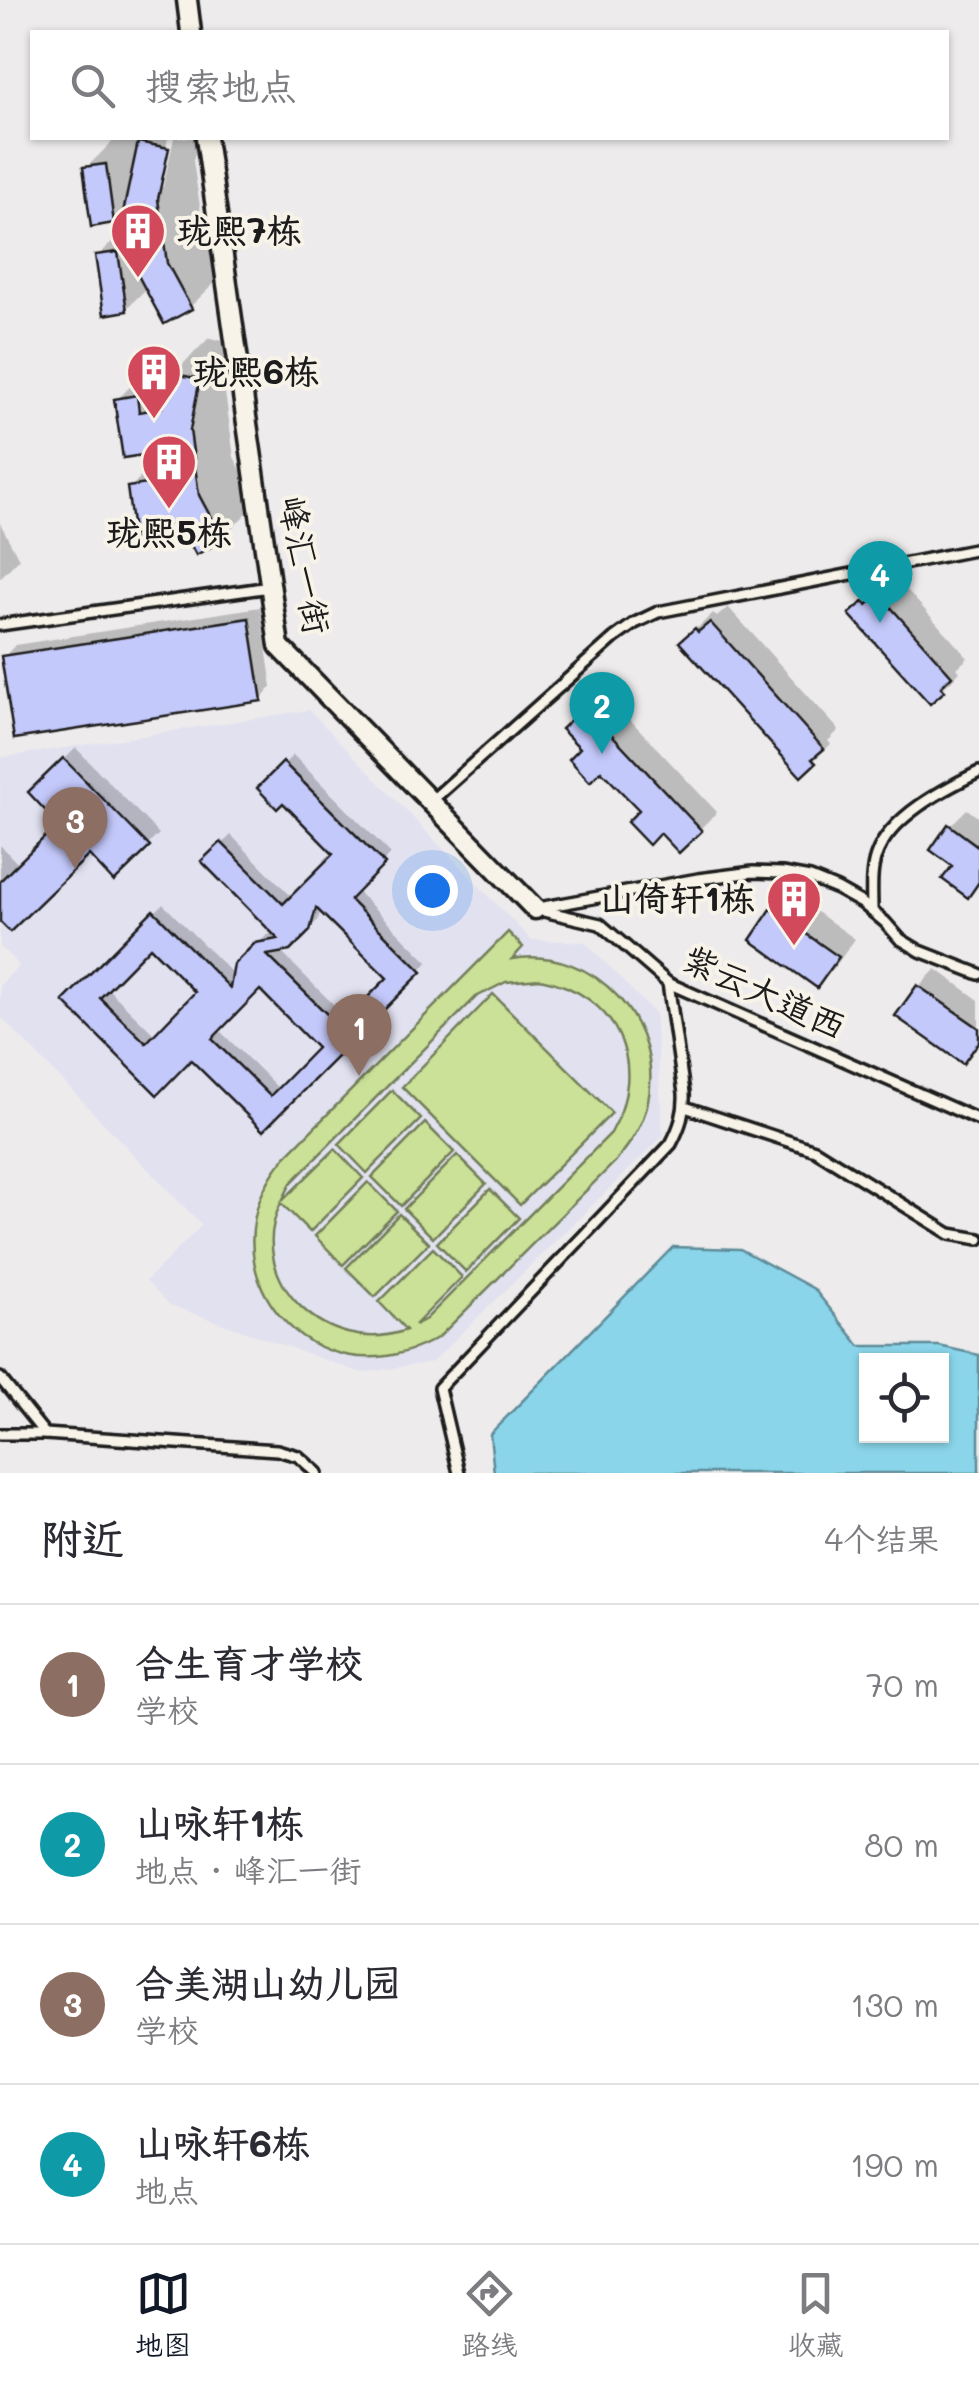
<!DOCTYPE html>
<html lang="zh">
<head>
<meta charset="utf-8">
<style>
  :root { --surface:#fff; --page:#f2f2f3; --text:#2b2b33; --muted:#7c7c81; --line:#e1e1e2; --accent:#111827 }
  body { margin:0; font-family:Mali,"LXGW WenKai TC",sans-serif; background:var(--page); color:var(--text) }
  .controls { position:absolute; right:30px; bottom:30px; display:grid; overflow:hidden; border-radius:0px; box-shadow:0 2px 8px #0004 }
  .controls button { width:90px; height:90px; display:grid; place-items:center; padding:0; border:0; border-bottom:2px solid var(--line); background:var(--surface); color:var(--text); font:50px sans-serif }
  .you { position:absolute; left:432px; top:890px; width:35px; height:35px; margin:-25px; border:8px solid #fff; border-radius:50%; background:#1a73e8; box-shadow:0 0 0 15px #1a73e833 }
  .badge { display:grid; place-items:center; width:65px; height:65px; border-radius:50%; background:var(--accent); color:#fff; font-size:32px; font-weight:700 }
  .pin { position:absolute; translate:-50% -82px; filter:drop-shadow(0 2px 5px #0008) }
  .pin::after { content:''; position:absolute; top:52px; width:35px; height:30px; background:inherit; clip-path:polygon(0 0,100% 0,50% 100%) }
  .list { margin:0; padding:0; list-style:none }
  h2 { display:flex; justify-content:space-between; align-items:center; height:130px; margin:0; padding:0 40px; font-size:42px }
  h2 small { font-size:32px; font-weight:400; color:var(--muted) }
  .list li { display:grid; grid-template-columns:65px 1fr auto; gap:30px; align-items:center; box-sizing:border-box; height:160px; padding:0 40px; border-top:2px solid var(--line) }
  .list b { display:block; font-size:38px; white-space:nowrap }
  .list p { margin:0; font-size:32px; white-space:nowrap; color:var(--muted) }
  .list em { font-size:32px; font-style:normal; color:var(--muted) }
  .icon { flex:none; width:55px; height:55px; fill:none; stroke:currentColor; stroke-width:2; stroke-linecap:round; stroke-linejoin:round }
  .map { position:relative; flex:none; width:979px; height:1473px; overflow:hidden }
  .search { position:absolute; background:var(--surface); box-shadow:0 2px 8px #0004; left:30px; right:30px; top:30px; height:110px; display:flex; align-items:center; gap:25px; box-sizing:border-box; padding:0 35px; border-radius:0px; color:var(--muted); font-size:38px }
  .sheet { height:770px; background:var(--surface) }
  nav { display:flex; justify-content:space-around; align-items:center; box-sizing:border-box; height:140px; border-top:2px solid var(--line); background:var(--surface); font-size:28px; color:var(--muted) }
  nav a { display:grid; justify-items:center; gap:5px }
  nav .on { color:var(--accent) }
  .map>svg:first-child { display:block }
  .built { fill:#e1e1f0 }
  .green { fill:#cae197; stroke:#737e5a; stroke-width:2.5; fill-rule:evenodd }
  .water { fill:#8ad5ea; stroke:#5e8b98; stroke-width:2.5; fill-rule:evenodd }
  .shadow { fill:#0003; fill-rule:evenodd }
  .building { fill:#c4c9fb; stroke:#1c1c1c; stroke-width:2.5; fill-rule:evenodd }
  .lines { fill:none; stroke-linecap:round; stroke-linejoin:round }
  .lane-casing { stroke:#1c1c1c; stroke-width:16 }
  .street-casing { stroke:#1c1c1c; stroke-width:25 }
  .lane { stroke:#f7f3e8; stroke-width:9 }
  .street { stroke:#f7f3e8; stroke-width:18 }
  .labels { text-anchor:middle; stroke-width:8; stroke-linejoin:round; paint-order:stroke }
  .poi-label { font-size:35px; font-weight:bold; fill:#1c1c1c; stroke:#f7f3e8; text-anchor:start }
  .street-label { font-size:35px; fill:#1c1c1c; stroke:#f7f3e8 }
</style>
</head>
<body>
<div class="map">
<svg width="979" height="1473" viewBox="0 0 979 1473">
  <rect width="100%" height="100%" fill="#edebec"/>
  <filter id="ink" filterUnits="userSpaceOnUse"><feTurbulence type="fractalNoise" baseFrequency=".01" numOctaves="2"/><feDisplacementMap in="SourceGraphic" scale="20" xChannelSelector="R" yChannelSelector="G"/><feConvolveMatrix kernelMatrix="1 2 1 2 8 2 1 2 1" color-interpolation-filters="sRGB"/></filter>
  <g filter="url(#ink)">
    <path class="built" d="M309,710L531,940L585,942L655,1014L663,1136L432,1362L362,1373L170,1305L146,1281L202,1225L0,1016V985L19,966L0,946V758Z"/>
    <g class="green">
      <path d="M508,932L523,947L512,959C595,945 667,1025 647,1106C642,1127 630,1144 616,1161L439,1337C312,1411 192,1266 286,1156ZM540,979C617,994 650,1064 611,1133L426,1319L415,1325L462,1277L433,1248L379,1302L406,1330C329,1359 243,1280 281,1203L310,1232L363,1178L335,1149L282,1201L291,1183L476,997L506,982Z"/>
      <path d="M493,994L612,1113L520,1205L402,1087Z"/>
      <path d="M392,1090L421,1119L367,1173L339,1144Z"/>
      <path d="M425,1123L454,1152L401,1206L372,1177Z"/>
      <path d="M457,1155L486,1184L433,1238L404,1209Z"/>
      <path d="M368,1182L397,1211L343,1265L315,1236Z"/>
      <path d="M490,1189L519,1218L466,1272L437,1243Z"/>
      <path d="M399,1214L429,1243L375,1297L346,1268Z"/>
    </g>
    <path class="water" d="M673,1247L740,1249L814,1289L860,1346H939L979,1355V1473H494L490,1434ZM866,1360H942V1436H866Z"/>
    <g class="shadow">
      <path d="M116,138H143V140L146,138H168L158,187H163L174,138H198L193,161L203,226L227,271L190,307L148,287L126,309L98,256L136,218L127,207L113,221L86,168Z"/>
      <path d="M209,338L235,343L225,392L234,457L258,502L222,538L180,520L176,521L157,540L130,488L169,448L117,400L153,363L173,360L175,372Z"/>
      <path d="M0,523L19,559L0,578Z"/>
      <path d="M897,579L968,658L957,668L960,672L930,701L852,615L882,586L886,590Z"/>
      <path d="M260,607L272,687L261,699L4,657L15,645Z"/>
      <path d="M728,607L839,730L828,741L831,744L801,773L683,642L713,613L717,617Z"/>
      <path d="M603,691L717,812L679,850L565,729Z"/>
      <path d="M76,748L159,834L114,878L89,851L0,918V845L19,865L62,824L31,792Z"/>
      <path d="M293,755L391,854L356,890L428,962L263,1128L191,1056L157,1091L66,1001L163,904L235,976L236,965L267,935L276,933L205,861L231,835L293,898L336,854L283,800L260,788ZM321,908L390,978L349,1020L279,950L289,949L318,920ZM151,943L199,992L156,1036L107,988ZM260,987L321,1048L280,1090L218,1029Z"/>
      <path d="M967,809L979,818V883L967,894L955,866L950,826Z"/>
      <path d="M790,893L855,939L834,968L817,985L753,939L773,910Z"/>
      <path d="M936,969L979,1000V1045L963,1061L899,1015L919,986Z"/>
    </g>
    <g class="building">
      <path d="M138,142L169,148L158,199L167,263L192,309L164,324L125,251L136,250L132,221L121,222Z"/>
      <path d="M106,164L114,223L91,227L83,167Z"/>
      <path d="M118,252L127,311L104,315L95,255Z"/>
      <path d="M170,373L200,379L190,430L199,495L223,540L196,555L179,523L156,526L158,542L135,546L127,487L167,481L163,452L123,458L114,399L137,395L139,412L162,408Z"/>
      <path d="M879,594L952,676L941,687L945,691L930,704L849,614L864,601L867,605Z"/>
      <path d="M249,618L262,701L14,739L1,656Z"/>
      <path d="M710,622L824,749L812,759L816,763L801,777L679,642L695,628L698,632Z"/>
      <path d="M585,706L702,831L679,853L660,833L649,845L627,822L639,810L601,771L590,782L569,759L580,748L561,729Z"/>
      <path d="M63,758L150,847L114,882L89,855L10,932L0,922V881L58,824L28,792Z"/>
      <path d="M283,762L385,864L350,900L422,972L263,1131L191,1060L157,1095L63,1001L153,910L230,988L234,964L255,943L278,939L201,861L221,842L283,904L333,854L283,803L277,809L257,788ZM316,908L387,978L339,1026L267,955L290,951L310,931ZM150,947L195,992L146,1043L100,998ZM260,990L317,1048L270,1096L212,1039Z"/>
      <path d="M948,824L979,847V882L968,898L942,879L952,866L930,850Z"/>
      <path d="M771,909L839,957L817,988L750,940Z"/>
      <path d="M917,985L979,1028V1042L963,1064L895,1016Z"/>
    </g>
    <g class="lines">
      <g class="lane-casing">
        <g id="lane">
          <path d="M0,625L270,587"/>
          <path d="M430,802L614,638L635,623L658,612L979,549"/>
          <path d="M538,908L698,879L753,872L782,873L810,878L837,889L862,903L885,922L900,939L920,951L979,974"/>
          <path d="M535,909L600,924L668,983L979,1120"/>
          <path d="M872,911C872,893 870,873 876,856C889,817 944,789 979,772"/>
          <path d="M685,1107L815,1150L950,1234L979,1239"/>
          <path d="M0,1378L45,1434"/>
          <path d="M0,1434H45L277,1450L298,1456L317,1473"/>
          <path d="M459,1473L439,1388L671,1144C680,1127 685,1112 684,1093L668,983"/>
        </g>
      </g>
      <g class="street-casing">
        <g id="street">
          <path d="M187,0L191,32"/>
          <path d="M206,138L279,646L535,909"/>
        </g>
      </g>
      <use href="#lane" class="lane"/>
      <use href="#street" class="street"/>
    </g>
  </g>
  <defs>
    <g id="building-pin" transform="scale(2.875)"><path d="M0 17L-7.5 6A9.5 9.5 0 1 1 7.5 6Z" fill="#d1495b" stroke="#f7f3e8"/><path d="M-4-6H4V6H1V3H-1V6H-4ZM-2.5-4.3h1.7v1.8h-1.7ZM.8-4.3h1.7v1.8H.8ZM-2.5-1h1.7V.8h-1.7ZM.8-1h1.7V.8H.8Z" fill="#fff"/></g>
  </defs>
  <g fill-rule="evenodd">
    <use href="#building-pin" x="138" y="231"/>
    <use href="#building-pin" x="154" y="372"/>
    <use href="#building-pin" x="169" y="462"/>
    <use href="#building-pin" x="794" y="899"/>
  </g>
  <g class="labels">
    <g class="poi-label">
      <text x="177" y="243">珑熙7栋</text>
      <text x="193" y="384">珑熙6栋</text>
      <text x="169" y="545" text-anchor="middle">珑熙5栋</text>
      <text x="755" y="911" text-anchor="end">山倚轩1栋</text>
    </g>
    <g class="street-label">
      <text transform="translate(304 565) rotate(79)" y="12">峰汇一街</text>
      <text transform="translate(764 993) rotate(25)" y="12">紫云大道西</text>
    </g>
  </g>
</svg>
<div class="controls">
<button><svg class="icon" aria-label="locate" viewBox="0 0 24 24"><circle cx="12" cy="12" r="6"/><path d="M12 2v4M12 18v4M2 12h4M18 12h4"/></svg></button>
</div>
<div class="you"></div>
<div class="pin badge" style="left:359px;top:1076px;background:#8d6e63">1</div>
<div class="pin badge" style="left:602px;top:754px;background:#0f9aa8">2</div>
<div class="pin badge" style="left:75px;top:869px;background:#8d6e63">3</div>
<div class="pin badge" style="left:880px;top:623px;background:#0f9aa8">4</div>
<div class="search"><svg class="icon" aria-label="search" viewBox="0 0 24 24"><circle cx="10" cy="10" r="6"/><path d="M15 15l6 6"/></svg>搜索地点</div>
</div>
<section class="sheet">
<h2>附近<small>4个结果</small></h2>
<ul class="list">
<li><span class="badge" style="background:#8d6e63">1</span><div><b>合生育才学校</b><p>学校</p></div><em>70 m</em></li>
<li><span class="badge" style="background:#0f9aa8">2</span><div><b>山咏轩1栋</b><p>地点 · 峰汇一街</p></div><em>80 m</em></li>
<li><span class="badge" style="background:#8d6e63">3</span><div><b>合美湖山幼儿园</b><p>学校</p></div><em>130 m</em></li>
<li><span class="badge" style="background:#0f9aa8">4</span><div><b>山咏轩6栋</b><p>地点</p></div><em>190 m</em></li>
</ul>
</section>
<nav>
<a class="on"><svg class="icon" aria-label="map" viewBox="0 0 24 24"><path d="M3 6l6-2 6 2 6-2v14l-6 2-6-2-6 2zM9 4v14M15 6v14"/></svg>地图</a>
<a><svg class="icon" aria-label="directions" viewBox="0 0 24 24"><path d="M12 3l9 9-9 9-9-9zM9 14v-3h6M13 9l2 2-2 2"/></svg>路线</a>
<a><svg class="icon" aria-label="saved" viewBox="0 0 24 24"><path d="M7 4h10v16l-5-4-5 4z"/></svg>收藏</a>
</nav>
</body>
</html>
